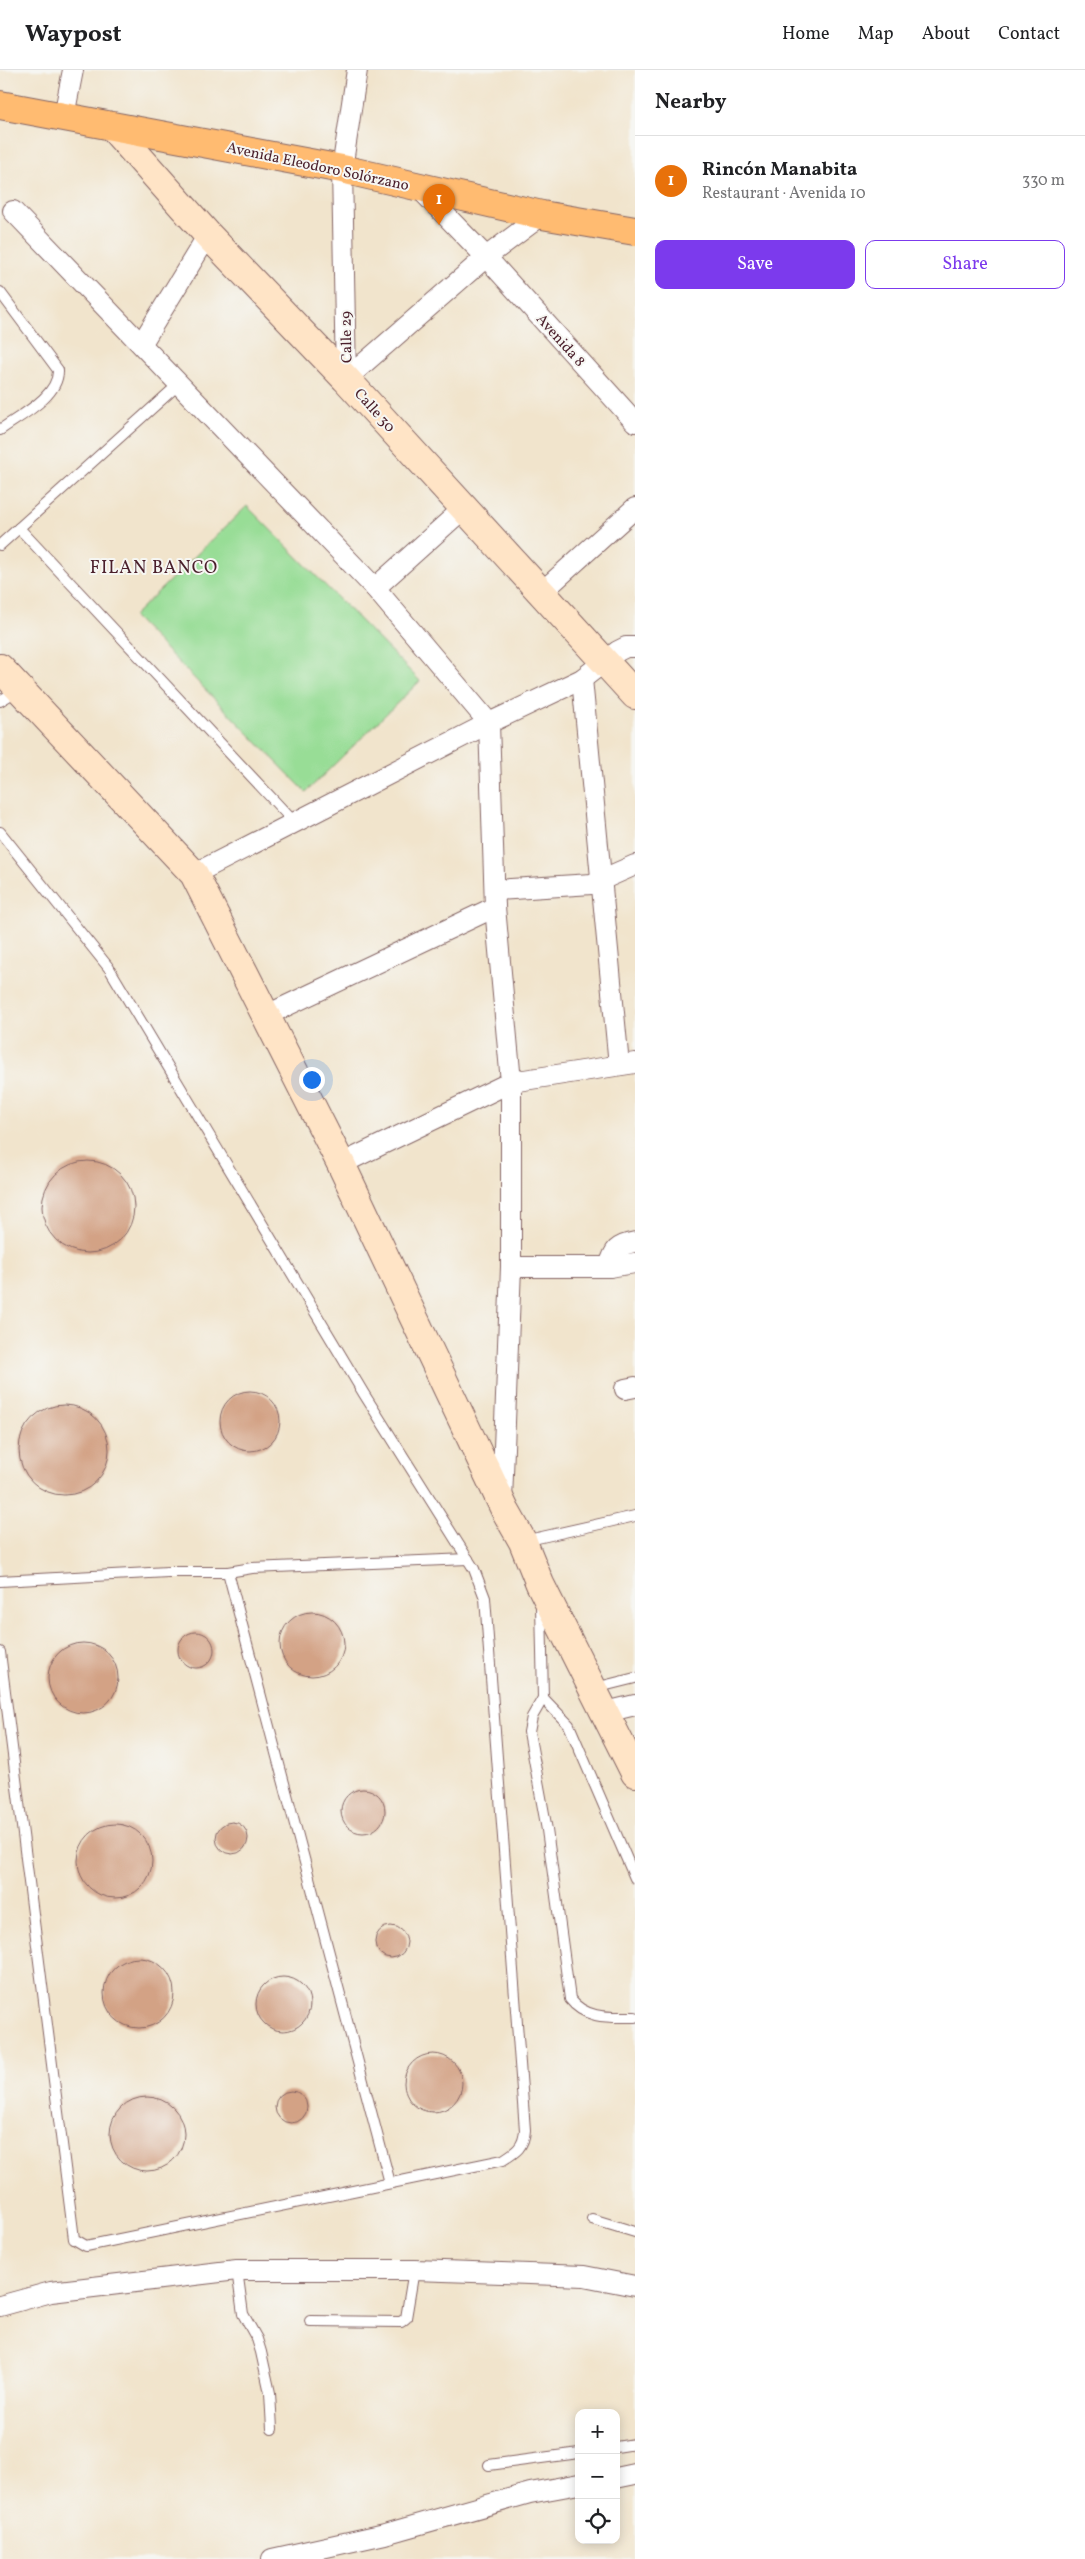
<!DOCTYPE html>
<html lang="en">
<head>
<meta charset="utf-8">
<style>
  :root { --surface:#fff; --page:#f2f2f2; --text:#202124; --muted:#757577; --line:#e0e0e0; --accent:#7c3aed }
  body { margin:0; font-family:Vollkorn,serif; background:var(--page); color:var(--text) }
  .controls { position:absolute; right:15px; bottom:15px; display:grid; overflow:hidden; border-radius:10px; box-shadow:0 2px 12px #0003 }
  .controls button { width:45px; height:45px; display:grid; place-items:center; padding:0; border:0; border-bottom:1px solid var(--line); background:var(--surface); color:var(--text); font:25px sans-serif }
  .you { position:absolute; left:311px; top:1009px; width:18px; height:18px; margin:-12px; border:4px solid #fff; border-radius:50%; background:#1a73e8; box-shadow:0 0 0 8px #1a73e833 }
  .badge { display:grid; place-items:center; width:32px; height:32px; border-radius:50%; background:var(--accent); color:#fff; font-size:16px; font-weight:700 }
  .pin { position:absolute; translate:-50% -41px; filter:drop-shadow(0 1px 2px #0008) }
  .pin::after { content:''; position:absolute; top:26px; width:18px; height:15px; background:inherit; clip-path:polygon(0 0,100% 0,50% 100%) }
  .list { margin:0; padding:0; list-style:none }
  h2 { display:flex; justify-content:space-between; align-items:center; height:65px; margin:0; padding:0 20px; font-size:21px }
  h2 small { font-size:16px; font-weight:400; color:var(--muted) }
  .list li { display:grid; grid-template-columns:32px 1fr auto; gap:15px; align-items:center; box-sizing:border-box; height:90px; padding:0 20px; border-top:1px solid var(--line) }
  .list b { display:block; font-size:19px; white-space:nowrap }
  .list p { margin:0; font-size:16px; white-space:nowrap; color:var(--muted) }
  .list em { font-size:16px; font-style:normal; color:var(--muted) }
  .actions { display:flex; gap:10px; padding:15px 20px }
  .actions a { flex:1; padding:11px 0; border:1px solid var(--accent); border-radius:10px; text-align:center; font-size:18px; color:var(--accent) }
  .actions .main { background:var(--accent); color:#fff }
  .icon { flex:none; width:28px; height:28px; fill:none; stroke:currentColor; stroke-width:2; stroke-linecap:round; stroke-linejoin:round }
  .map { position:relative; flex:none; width:635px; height:2489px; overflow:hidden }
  header { display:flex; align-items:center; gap:30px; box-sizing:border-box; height:70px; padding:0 25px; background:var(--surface); border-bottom:1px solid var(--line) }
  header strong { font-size:24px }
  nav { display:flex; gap:28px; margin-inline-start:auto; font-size:18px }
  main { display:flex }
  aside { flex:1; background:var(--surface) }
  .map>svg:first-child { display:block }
  .green { fill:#98dd96; stroke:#717e60 }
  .building { fill:#d3a285 }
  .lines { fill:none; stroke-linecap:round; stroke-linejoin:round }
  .lane-casing { stroke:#846463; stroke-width:12 }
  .street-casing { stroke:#846463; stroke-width:22 }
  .secondary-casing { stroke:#846463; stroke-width:30 }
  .primary-casing { stroke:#846463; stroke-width:30 }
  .lane { stroke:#fff; stroke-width:10 }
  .street { stroke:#fff; stroke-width:20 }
  .secondary { stroke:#ffe4c6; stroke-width:28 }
  .primary { stroke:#ffbb71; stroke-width:28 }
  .labels { text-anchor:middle; stroke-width:4; stroke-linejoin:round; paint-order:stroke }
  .street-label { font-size:15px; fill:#4a1f2b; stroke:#f6f6f2 }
  .quarter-label { font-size:18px; letter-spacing:1px; fill:#4a1f2b; stroke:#f6f6f2 }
</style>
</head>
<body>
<header>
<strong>Waypost</strong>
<nav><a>Home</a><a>Map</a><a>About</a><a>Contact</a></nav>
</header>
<main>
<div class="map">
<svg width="635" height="2489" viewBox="0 0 635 2489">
  <rect width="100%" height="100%" fill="#f6f6f2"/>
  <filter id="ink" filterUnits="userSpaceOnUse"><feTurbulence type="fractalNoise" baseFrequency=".02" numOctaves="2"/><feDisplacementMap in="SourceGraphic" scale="10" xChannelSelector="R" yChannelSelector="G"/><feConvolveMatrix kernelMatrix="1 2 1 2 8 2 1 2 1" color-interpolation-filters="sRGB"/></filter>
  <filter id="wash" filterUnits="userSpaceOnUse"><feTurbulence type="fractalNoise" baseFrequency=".0096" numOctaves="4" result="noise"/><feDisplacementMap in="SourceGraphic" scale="20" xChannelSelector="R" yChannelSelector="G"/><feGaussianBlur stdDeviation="1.12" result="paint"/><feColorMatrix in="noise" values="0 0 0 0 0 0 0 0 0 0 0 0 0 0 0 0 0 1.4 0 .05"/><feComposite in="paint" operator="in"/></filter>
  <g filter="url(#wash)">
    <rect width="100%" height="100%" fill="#f1e4cc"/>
    <path class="green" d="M247,436L420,611L306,722L133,546Z"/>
    <g id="blocks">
      <g class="building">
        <circle cx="88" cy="1137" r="46"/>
        <circle cx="250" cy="1351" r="30"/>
        <circle cx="64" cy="1380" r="45"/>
        <circle cx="312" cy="1574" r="32"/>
        <circle cx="196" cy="1580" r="18"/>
        <circle cx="83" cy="1608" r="35"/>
        <circle cx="363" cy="1741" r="22"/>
        <circle cx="232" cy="1768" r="16"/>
        <circle cx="115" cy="1791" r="37"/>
        <circle cx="391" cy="1872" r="16"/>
        <circle cx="139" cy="1923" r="35"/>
        <circle cx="283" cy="1934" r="27"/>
        <circle cx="433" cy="2013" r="29"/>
        <circle cx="291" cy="2037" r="16"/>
        <circle cx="147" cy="2064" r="37"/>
      </g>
    </g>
  </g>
  <g filter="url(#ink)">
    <use href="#blocks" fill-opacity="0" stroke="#846463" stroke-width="1"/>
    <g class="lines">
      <g class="lane-casing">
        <g id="lane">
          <path d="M0,222L58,300C59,327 19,346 0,360"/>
          <path d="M19,458L294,752"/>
          <path d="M0,475L180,313"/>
          <path d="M0,631L18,620"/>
          <path d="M0,762L109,898L364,1324L474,1499L485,1528L525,2060C524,2077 516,2082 503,2090L86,2176L74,2169L0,1582"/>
          <path d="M524,1471L635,1446"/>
          <path d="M228,1502L390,2113"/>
          <path d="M0,1511L168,1502H228L252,1498L468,1489"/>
          <path d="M541,1535L543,1628L532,1647L529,1662L547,1760L570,1929C586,1950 611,1947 635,1947"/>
          <path d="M595,1618L635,1608"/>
          <path d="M543,1628L569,1655L635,1808"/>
          <path d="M592,2149L635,2162"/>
          <path d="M237,2200L243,2244L257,2269L261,2282L270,2323L272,2359"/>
          <path d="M310,2251L401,2252L406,2248L414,2200"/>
          <path d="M616,2377L635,2374"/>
          <path d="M489,2395L579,2383"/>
        </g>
      </g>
      <g class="street-casing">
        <g id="street">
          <path d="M64,46L73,0"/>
          <path d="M418,117L486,187L635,352"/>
          <path d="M13,141L375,518L489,653L495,837L511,1012V1197L502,1430"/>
          <path d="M142,273L208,165"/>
          <path d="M346,309L342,99L357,0"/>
          <path d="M346,309L486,187L542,145"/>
          <path d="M375,518L464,438"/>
          <path d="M542,522L635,438"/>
          <path d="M582,609L619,995"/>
          <path d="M194,804L489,653L582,609L618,581L626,577H635"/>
          <path d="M496,820L592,814L635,795"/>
          <path d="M267,945L495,837"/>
          <path d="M341,1094L511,1012L635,993"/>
          <path d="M511,1197H609L635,1193"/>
          <path d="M609,1197C614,1180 617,1175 635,1172"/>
          <path d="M625,1319L635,1317"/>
          <path d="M606,1642L635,1635"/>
          <path d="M0,2236L51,2222L237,2200H414L584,2206L635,2216"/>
          <path d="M616,2408L635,2404"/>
          <path d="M272,2489L385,2464L530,2423L579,2414"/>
        </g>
      </g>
      <g class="secondary-casing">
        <g id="secondary">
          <path d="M113,58L208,165L346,309L635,625"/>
          <path d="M0,598L194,804L341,1094L505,1440L523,1472L540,1514L635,1703"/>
        </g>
      </g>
      <g class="primary-casing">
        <path id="primary" d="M0,35L342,99L542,145L635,161"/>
      </g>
      <use href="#lane" class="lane"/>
      <use href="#street" class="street"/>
      <use href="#secondary" class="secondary"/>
      <use href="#primary" class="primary"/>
    </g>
  </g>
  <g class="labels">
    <g class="street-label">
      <text transform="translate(318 96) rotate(12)" y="5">Avenida Eleodoro Solórzano</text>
      <text transform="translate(346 267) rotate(-91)" y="5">Calle 29</text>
      <text transform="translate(561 270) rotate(48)" y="5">Avenida 8</text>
      <text transform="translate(375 340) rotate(48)" y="5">Calle 30</text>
    </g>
    <g class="quarter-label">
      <text x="154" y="503">FILAN BANCO</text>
    </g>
  </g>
</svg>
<div class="controls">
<button>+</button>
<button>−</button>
<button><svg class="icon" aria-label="locate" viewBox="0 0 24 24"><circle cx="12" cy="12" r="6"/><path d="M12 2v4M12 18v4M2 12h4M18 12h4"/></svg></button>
</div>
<div class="you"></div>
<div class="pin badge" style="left:439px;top:155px;background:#e8710a">1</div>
</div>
<aside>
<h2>Nearby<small></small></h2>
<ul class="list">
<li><span class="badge" style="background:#e8710a">1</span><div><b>Rincón Manabita</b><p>Restaurant · Avenida 10</p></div><em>330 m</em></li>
</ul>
<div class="actions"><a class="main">Save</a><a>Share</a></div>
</aside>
</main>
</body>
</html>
